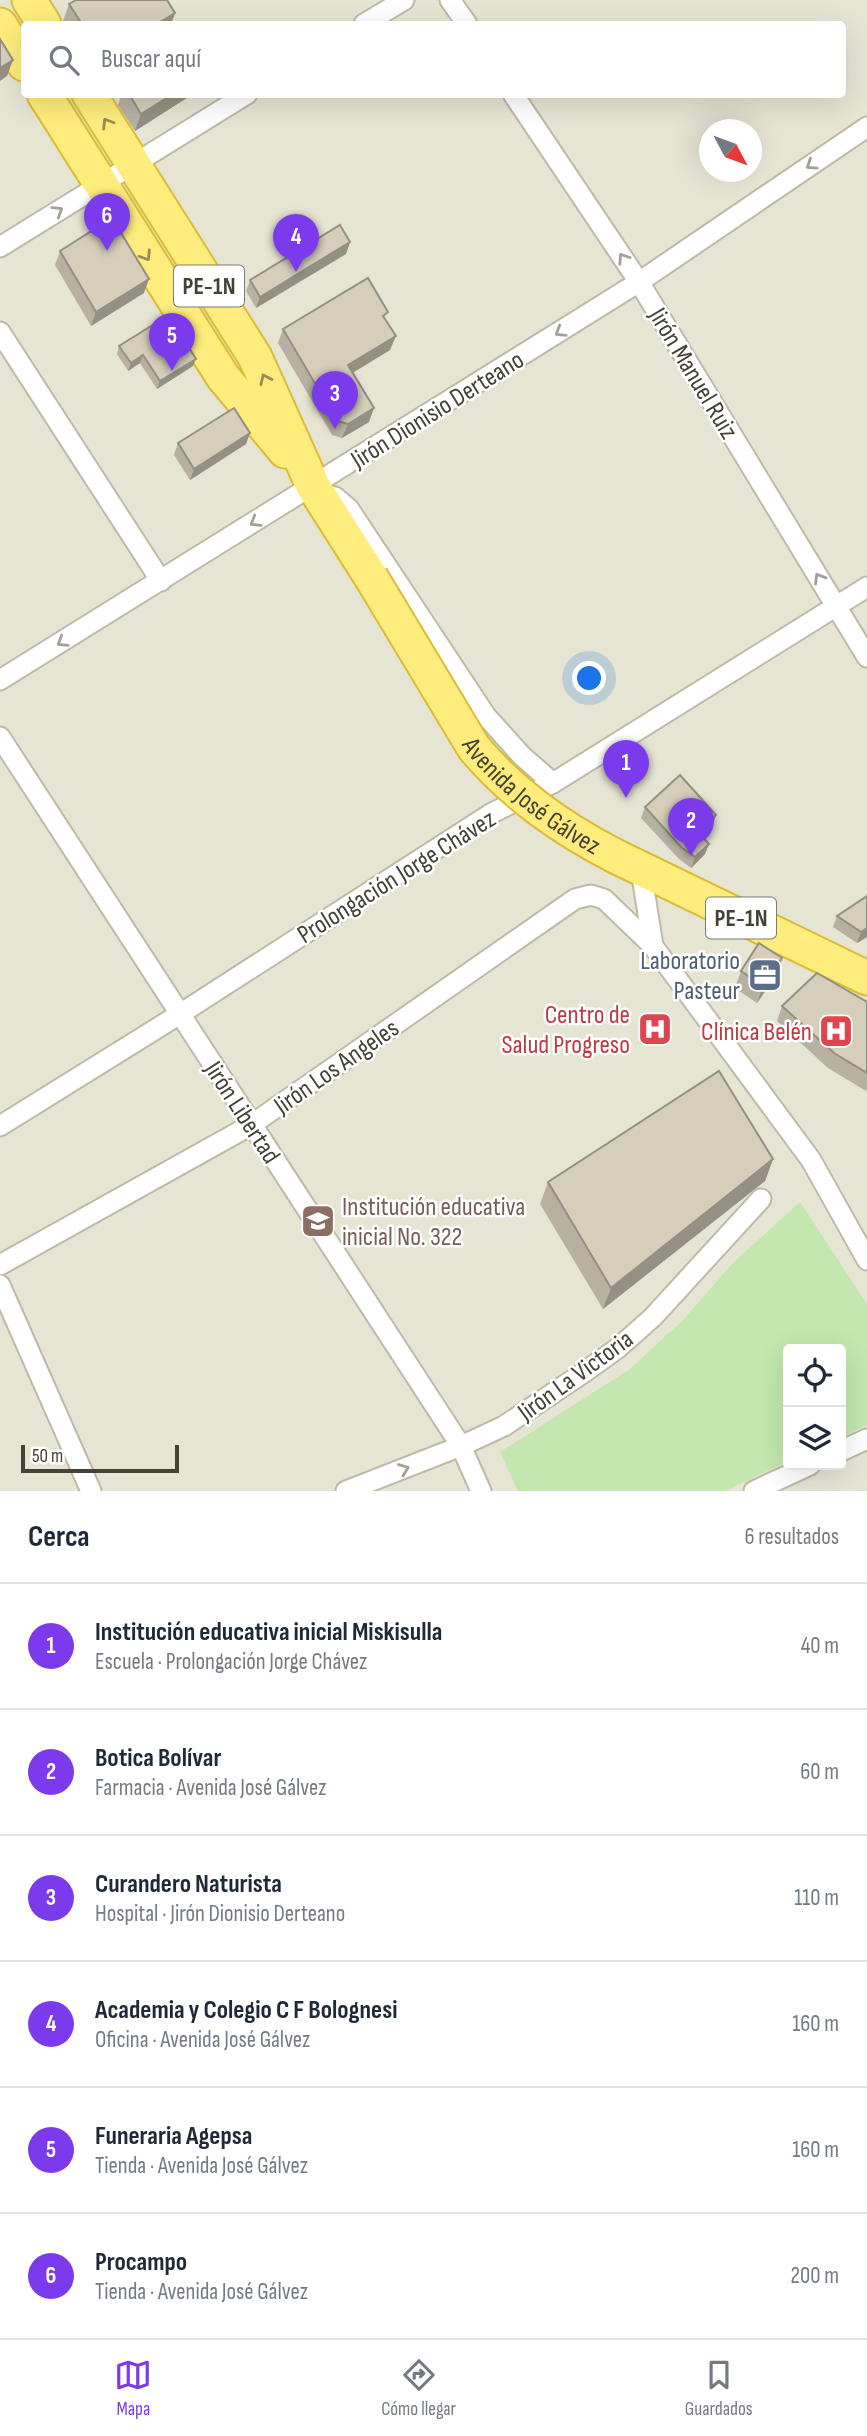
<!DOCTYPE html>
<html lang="es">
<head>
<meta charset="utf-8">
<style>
  :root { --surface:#fff; --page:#f6f6f7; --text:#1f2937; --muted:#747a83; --line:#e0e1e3; --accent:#7c3aed }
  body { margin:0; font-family:"Sofia Sans Condensed",sans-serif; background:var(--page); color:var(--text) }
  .controls { position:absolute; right:21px; bottom:21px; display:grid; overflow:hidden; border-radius:7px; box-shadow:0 7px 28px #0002 }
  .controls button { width:63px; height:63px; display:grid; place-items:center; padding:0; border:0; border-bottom:2px solid var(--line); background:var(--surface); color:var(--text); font:35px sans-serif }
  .compass { position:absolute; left:699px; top:119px; width:63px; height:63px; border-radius:50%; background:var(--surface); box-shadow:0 7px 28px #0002; rotate:131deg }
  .scale { position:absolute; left:21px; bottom:18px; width:158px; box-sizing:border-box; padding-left:7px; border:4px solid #454135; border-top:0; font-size:19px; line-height:24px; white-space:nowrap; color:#454135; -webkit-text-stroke:5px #fff; paint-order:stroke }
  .you { position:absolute; left:590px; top:679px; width:24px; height:24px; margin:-18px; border:5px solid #fff; border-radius:50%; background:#1a73e8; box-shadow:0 0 0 10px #1a73e833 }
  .badge { display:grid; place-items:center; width:46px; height:46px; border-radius:50%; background:var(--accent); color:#fff; font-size:23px; font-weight:700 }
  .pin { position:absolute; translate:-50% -58px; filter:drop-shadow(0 2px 4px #0008) }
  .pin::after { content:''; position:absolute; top:37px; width:24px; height:21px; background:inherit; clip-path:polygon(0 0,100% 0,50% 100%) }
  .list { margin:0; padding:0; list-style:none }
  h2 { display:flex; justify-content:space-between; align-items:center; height:91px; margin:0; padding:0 28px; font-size:30px }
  h2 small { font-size:23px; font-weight:400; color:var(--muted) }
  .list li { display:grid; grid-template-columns:46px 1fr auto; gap:21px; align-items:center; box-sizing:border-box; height:126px; padding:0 28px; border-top:2px solid var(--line) }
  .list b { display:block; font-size:26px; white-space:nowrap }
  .list p { margin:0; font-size:23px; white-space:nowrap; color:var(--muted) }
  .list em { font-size:23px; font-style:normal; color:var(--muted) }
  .icon { flex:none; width:38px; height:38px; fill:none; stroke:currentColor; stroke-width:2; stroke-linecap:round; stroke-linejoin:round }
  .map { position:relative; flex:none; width:867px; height:1491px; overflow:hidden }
  .search { position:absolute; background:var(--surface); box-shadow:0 7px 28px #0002; left:21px; right:21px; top:21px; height:77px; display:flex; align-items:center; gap:18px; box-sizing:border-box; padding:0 24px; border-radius:7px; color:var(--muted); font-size:26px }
  .sheet { height:847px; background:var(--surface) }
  nav { display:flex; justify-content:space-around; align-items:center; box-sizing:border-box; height:98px; border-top:2px solid var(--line); background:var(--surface); font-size:19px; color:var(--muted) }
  nav a { display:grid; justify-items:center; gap:4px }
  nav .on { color:var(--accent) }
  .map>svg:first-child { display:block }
  .residential { fill:#e6e4d3; fill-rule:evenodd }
  .garden { fill:#c3e7ae }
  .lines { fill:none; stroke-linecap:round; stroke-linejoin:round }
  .minor-casing { stroke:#bebaa8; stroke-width:23 }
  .trunk-casing { stroke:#ddbc35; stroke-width:37 }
  .minor { stroke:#fff; stroke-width:19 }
  .trunk { stroke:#feec7c; stroke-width:33 }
  .trunk-bridge-casing { stroke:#ddbc35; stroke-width:37; stroke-linecap:butt }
  .trunk-bridge { stroke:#feec7c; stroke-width:33 }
  .wall { fill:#b6b1a1 }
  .shaded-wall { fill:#949083 }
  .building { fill:#d4cebb; stroke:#949083; stroke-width:2 }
  .oneway { stroke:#988e55 }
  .oneway2 { stroke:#a2a09a }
  .labels { text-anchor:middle; stroke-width:5; stroke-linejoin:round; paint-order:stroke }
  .shield { fill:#fff; stroke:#7d7a72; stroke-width:2 }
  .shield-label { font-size:24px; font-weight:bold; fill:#454135 }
  .street-label { font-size:26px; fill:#454135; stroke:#fff }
  .service-label { font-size:26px; fill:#4e5e75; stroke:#fff; text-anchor:end }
  .health-label { font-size:26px; fill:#be3a42; stroke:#fff; text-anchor:end }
  .education-label { font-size:26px; fill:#785e54; stroke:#fff; text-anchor:start }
</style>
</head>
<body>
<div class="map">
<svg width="867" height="1491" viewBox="0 0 867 1491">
  <rect width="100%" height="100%" fill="#f3f1e5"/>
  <path class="residential" d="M0,0H867V1491H0ZM24,24H842V94H24ZM710,130H752V172H710ZM788,1349H841V1465H788Z"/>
  <path class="garden" d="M800,1202L867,1304V1425L841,1437V1349H788V1461L725,1491H518L500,1452L630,1369L683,1320L734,1262Z"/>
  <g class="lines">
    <g class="minor-casing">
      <g id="minor">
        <path d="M450,0L467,24"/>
        <path d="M364,24L404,0"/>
        <path d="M513,94L639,282L867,657"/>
        <path d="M0,247L247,94"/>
        <path d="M0,332L161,581"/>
        <path d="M326,495L335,497L349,509L486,716L522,756L553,783"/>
        <path d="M0,680L639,282L867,127"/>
        <path d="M0,737L461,1446L481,1491"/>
        <path d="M641,870L653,946"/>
        <path d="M0,1126L180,1014L492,813L553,783L867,587"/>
        <path d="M0,1265L251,1125L575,899L591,895L604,899L653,946L811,1160L867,1260"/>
        <path d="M0,1285L91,1491"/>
        <path d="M841,1451L867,1439"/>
        <path d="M346,1491L461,1446L504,1426L586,1371L618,1348L653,1317L761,1199"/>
        <path d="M754,1491L810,1465"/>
      </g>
    </g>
    <g class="trunk-casing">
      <g id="trunk">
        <path d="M29,0L44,24"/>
        <path d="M0,25L24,64"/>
        <path d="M44,94L223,377L285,451"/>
        <path d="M89,94L255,357L313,486L371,577"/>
        <path d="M615,856L867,978"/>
      </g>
    </g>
    <use href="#minor" class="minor"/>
    <use href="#trunk" class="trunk"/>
    <g class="trunk-bridge-casing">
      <g id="trunk-bridge">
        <path id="s1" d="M371,577L474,748C514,795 561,828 615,856"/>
      </g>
    </g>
    <use href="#trunk-bridge" class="trunk-bridge"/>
  </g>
  <g class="wall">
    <path d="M69,4L175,13L171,24H66L63,21Z"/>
    <path d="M122,94H193L135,131L118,105Z"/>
    <path d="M350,242L346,254L256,308L246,291L250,280Z"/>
    <path d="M60,251L144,293L91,326L55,265Z"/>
    <path d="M386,320L390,350L353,373L369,422L342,438L332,435L278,343L283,329Z"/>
    <path d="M119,346L193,366L157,389L140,363L128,371L117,354Z"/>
    <path d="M178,443L246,444L190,480L174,455Z"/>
    <path d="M645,807L716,815L712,826L701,836L705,854L691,868L678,858L641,818Z"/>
    <path d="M867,896V937L857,943L833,927L837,916Z"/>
    <path d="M782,958L776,975L757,1003L735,988L741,971Z"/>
    <path d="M867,1002V1089L866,1091L828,1068L777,1021L782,1006Z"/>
    <path d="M773,1159L765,1181L603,1309L540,1204L548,1182Z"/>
  </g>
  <g class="shaded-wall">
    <path d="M175,13L171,24H157Z"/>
    <path d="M13,60L7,76L0,81V68Z"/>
    <path d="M173,94H193L135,131L141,114Z"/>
    <path d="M350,242L346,254L256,308L260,297Z"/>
    <path d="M149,279L144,293L91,326L96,312Z"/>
    <path d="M396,336L390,350L342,379L348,365Z"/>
    <path d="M143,355L140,363L128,371L131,363Z"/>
    <path d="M196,359L193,366L157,389L160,381Z"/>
    <path d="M374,408L369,422L342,438L348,424Z"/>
    <path d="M250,433L246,444L190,480L194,469Z"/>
    <path d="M716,815L712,826L694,843L698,832Z"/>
    <path d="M709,844L705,854L691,868L695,857Z"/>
    <path d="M867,928V937L857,943L861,932Z"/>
    <path d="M782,958L776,975L757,1003L763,986Z"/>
    <path d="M773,1159L765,1181L603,1309L611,1288Z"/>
  </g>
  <g class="building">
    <path d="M76,0H167L175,13L157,24H82L69,4Z"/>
    <path d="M0,39L13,60L0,68Z"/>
    <path d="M129,94H173L141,114Z"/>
    <path d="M112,218L149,279L96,312L60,251Z"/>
    <path d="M340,225L350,242L260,297L250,280Z"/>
    <path d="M368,278L388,312L383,316L396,336L348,365L374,408L348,424L337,421L283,329Z"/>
    <path d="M169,315L196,359L160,381L143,355L131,363L119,346Z"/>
    <path d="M234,408L250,433L194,469L178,443Z"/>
    <path d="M680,775L716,815L698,832L709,844L695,857L681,847L645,807Z"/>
    <path d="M867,896V928L861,932L837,916Z"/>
    <path d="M759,943L782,958L763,986L741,971Z"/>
    <path d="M817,973L867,1002V1073L834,1053L782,1006Z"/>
    <path d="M719,1071L773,1159L611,1288L548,1182Z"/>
  </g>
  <defs><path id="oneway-chevron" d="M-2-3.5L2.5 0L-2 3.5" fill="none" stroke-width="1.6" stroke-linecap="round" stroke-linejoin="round" transform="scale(1.75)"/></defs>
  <g class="oneway">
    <use href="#oneway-chevron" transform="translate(107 123) rotate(-122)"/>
    <use href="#oneway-chevron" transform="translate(146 256) rotate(58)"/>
    <use href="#oneway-chevron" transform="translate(265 379) rotate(-115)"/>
  </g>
  <g class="oneway2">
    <use href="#oneway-chevron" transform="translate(811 165) rotate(146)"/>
    <use href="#oneway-chevron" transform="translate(58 211) rotate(-32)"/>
    <use href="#oneway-chevron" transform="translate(623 258) rotate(-124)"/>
    <use href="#oneway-chevron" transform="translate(560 332) rotate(148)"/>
    <use href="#oneway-chevron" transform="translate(255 522) rotate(148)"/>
    <use href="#oneway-chevron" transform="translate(819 578) rotate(-121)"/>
    <use href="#oneway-chevron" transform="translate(62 642) rotate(148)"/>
    <use href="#oneway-chevron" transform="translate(404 1469) rotate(-21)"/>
  </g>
  <defs>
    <g id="office-square" transform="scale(1.75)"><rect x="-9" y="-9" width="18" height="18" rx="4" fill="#5c6f8a" stroke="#fff"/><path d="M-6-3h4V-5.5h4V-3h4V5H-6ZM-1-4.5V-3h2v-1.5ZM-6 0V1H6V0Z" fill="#fff"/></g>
    <g id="hospital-square" transform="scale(1.75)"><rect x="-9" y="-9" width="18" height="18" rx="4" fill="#e0444e" stroke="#fff"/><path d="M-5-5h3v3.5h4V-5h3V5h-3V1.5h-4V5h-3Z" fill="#fff"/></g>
    <g id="school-square" transform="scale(1.75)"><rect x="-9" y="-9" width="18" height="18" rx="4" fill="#8d6e63" stroke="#fff"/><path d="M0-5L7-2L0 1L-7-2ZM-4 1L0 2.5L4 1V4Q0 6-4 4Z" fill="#fff"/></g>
  </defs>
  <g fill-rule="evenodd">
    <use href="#office-square" x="765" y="975"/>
    <use href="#hospital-square" x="655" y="1029"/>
    <use href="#hospital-square" x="836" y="1031"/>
    <use href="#school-square" x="318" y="1221"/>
  </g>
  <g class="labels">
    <g class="shield">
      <rect x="174" y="265.5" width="70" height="41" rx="5"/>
      <rect x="706" y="897.5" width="70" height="41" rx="5"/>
    </g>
    <g class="shield-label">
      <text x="209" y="294">PE-1N</text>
      <text x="741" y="926">PE-1N</text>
    </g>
    <g class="street-label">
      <text transform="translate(694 373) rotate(59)" y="9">Jirón Manuel Ruiz</text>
      <text transform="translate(437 409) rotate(-32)" y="9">Jirón Dionisio Derteano</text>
      <text dy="9" stroke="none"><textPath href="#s1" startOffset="275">Avenida José Gálvez</textPath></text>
      <text transform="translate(396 876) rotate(-32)" y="9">Prolongación Jorge Chávez</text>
      <text transform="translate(336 1066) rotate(-35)" y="9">Jirón Los Angeles</text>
      <text transform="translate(243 1112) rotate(57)" y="9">Jirón Libertad</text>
      <text transform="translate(575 1375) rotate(-36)" y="9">Jirón La Victoria</text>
    </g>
    <g class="service-label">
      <text x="740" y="969">Laboratorio<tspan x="740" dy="30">Pasteur</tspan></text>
    </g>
    <g class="health-label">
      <text x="630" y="1023">Centro de<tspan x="630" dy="30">Salud Progreso</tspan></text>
      <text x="812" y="1040">Clínica Belén</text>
    </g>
    <g class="education-label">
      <text x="342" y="1215">Institución educativa<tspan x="342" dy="30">inicial No. 322</tspan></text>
    </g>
  </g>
</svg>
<div class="controls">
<button><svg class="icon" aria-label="locate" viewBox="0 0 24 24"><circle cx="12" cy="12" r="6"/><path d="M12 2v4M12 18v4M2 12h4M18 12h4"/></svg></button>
<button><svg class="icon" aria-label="layers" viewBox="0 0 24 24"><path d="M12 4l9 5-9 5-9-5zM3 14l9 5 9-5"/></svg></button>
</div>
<svg class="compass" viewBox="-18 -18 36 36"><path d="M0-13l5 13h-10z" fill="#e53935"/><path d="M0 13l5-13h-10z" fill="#747a83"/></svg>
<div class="scale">50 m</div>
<div class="you"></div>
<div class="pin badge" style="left:626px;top:798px">1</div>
<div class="pin badge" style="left:691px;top:856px">2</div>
<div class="pin badge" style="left:335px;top:429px">3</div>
<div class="pin badge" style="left:296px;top:272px">4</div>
<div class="pin badge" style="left:172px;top:371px">5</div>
<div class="pin badge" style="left:107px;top:251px">6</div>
<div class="search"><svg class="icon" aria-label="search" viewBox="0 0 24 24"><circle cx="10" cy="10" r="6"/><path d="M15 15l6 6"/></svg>Buscar aquí</div>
</div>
<section class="sheet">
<h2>Cerca<small>6 resultados</small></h2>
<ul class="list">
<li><span class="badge">1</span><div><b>Institución educativa inicial Miskisulla</b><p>Escuela · Prolongación Jorge Chávez</p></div><em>40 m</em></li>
<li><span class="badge">2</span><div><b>Botica Bolívar</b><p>Farmacia · Avenida José Gálvez</p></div><em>60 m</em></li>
<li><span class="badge">3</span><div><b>Curandero Naturista</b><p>Hospital · Jirón Dionisio Derteano</p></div><em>110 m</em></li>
<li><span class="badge">4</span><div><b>Academia y Colegio C F Bolognesi</b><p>Oficina · Avenida José Gálvez</p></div><em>160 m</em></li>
<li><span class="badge">5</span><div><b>Funeraria Agepsa</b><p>Tienda · Avenida José Gálvez</p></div><em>160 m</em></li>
<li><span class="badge">6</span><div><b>Procampo</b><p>Tienda · Avenida José Gálvez</p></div><em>200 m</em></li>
</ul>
</section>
<nav>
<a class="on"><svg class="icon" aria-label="map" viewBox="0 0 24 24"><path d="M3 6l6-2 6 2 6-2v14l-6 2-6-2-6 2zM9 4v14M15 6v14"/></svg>Mapa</a>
<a><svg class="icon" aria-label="directions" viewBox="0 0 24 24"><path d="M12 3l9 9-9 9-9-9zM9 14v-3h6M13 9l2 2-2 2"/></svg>Cómo llegar</a>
<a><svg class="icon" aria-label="saved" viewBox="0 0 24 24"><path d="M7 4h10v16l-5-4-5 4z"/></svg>Guardados</a>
</nav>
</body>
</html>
